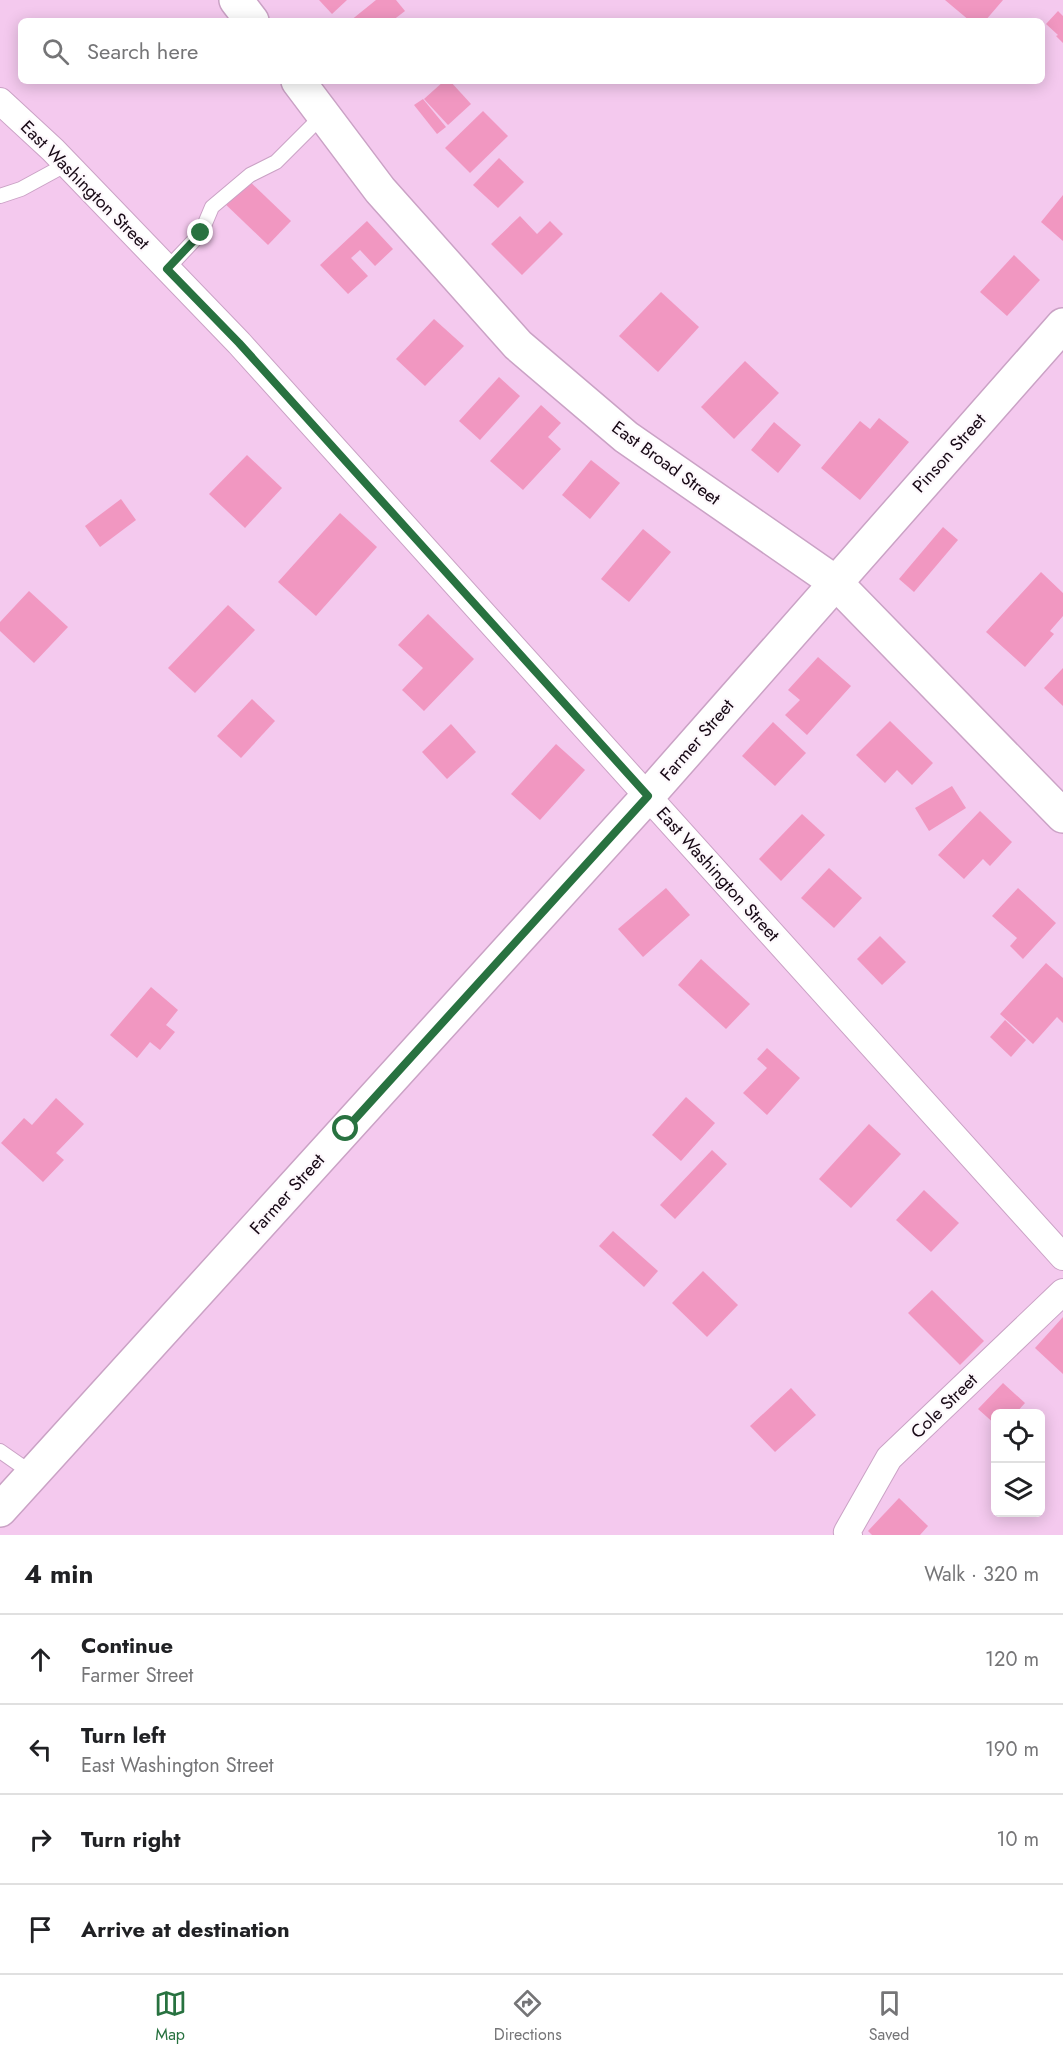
<!DOCTYPE html>
<html lang="en">
<head>
<meta charset="utf-8">
<style>
  :root { --surface:#fff; --page:#f6f6f6; --text:#202124; --muted:#757577; --line:#e0e0e0; --accent:#287240 }
  body { margin:0; font-family:Jost,sans-serif; background:var(--page); color:var(--text) }
  .controls { position:absolute; right:18px; bottom:18px; display:grid; overflow:hidden; border-radius:9px; box-shadow:0 3px 15px #0003 }
  .controls button { width:54px; height:54px; display:grid; place-items:center; padding:0; border:0; border-bottom:2px solid var(--line); background:var(--surface); color:var(--text); font:30px sans-serif }
  .stop { position:absolute; width:18px; height:18px; margin:-14px; border:4px solid #287240; border-radius:50%; background:#fff }
  .stop.end { background:#287240; border-color:#fff; box-shadow:0 2px 6px #0008 }
  .list { margin:0; padding:0; list-style:none }
  h2 { display:flex; justify-content:space-between; align-items:center; height:78px; margin:0; padding:0 24px; font-size:26px }
  h2 small { font-size:20px; font-weight:400; color:var(--muted) }
  .list li { display:grid; grid-template-columns:39px 1fr auto; gap:18px; align-items:center; box-sizing:border-box; height:90px; padding:0 24px; border-top:2px solid var(--line) }
  .list b { display:block; font-size:22px; white-space:nowrap }
  .list p { margin:0; font-size:20px; white-space:nowrap; color:var(--muted) }
  .list em { font-size:20px; font-style:normal; color:var(--muted) }
  .icon { flex:none; width:33px; height:33px; fill:none; stroke:currentColor; stroke-width:2; stroke-linecap:round; stroke-linejoin:round }
  .map { position:relative; flex:none; width:1063px; height:1535px; overflow:hidden }
  .search { position:absolute; background:var(--surface); box-shadow:0 3px 15px #0003; left:18px; right:18px; top:18px; height:66px; display:flex; align-items:center; gap:15px; box-sizing:border-box; padding:0 21px; border-radius:9px; color:var(--muted); font-size:22px }
  .sheet { height:438px; background:var(--surface) }
  nav { display:flex; justify-content:space-around; align-items:center; box-sizing:border-box; height:84px; border-top:2px solid var(--line); background:var(--surface); font-size:16px; color:var(--muted) }
  nav a { display:grid; justify-items:center; gap:3px }
  nav .on { color:var(--accent) }
  .map>svg:first-child { display:block }
  .building { fill:#f197c1 }
  .lines { fill:none; stroke-linecap:round; stroke-linejoin:round }
  .service-casing { stroke:#caa2c5; stroke-width:16 }
  .minor-casing { stroke:#caa2c5; stroke-width:28 }
  .tertiary-casing { stroke:#caa2c5; stroke-width:36 }
  .service { stroke:#fff; stroke-width:14 }
  .minor { stroke:#fff; stroke-width:26 }
  .tertiary { stroke:#fff; stroke-width:33 }
  .route { stroke:#287240; stroke-width:8 }
  .labels { text-anchor:middle; stroke-width:4.5; stroke-linejoin:round; paint-order:stroke }
  .street-label { font-size:18px; fill:#170915; stroke:#fdf8fc }
</style>
</head>
<body>
<div class="map">
<svg width="1063" height="1535" viewBox="0 0 1063 1535">
  <rect width="100%" height="100%" fill="#f4c9ee"/>
  <g class="building">
    <path d="M319,0H347L332,14Z"/>
    <path d="M376,0H396L405,11L392,21H350Z"/>
    <path d="M945,0H1003L985,21H970Z"/>
    <path d="M1058,11L1063,16V43L1056,36L1058,35L1046,24Z"/>
    <path d="M444,81H450L471,104L448,125L424,99Z"/>
    <path d="M423,99L446,127L437,134L414,105Z"/>
    <path d="M483,111L508,136L470,173L445,148Z"/>
    <path d="M499,158L524,182L498,208L473,185Z"/>
    <path d="M244,176L291,221L268,245L221,200Z"/>
    <path d="M1063,195V241L1041,222Z"/>
    <path d="M520,216L537,234L550,221L563,234L522,275L491,244Z"/>
    <path d="M367,221L393,249L375,266L360,250L351,258L368,276L348,294L320,265Z"/>
    <path d="M1014,255L1040,280L1007,316L980,292Z"/>
    <path d="M661,292L699,327L658,372L619,336Z"/>
    <path d="M434,319L464,346L425,386L396,359Z"/>
    <path d="M745,361L779,393L734,439L701,407Z"/>
    <path d="M499,377L520,396L480,440L459,421Z"/>
    <path d="M541,405L561,423L548,437L561,449L523,490L490,461Z"/>
    <path d="M879,418L909,442L860,500L821,468L860,421L870,429Z"/>
    <path d="M774,422L801,445L778,473L751,450Z"/>
    <path d="M247,455L282,488L245,528L209,494Z"/>
    <path d="M591,460L620,483L590,519L562,495Z"/>
    <path d="M121,499L136,520L100,547L85,526Z"/>
    <path d="M340,513L377,547L316,616L278,582Z"/>
    <path d="M943,527L958,540L914,592L899,579Z"/>
    <path d="M643,529L671,552L629,602L601,579Z"/>
    <path d="M1041,572L1063,593V616L1050,631L1054,634L1025,667L986,632Z"/>
    <path d="M29,591L68,627L34,663L0,631V622Z"/>
    <path d="M228,605L255,630L195,693L168,668Z"/>
    <path d="M428,614L474,659L424,711L402,690L423,668L398,645Z"/>
    <path d="M818,657L851,686L807,735L785,715L800,700L788,690Z"/>
    <path d="M1063,668V706L1044,688Z"/>
    <path d="M252,699L275,721L241,758L217,736Z"/>
    <path d="M890,721L933,763L912,785L897,770L885,783L856,755Z"/>
    <path d="M773,722L806,753L775,786L742,756Z"/>
    <path d="M451,724L476,752L447,779L422,752Z"/>
    <path d="M556,744L585,770L540,820L511,794Z"/>
    <path d="M952,786L966,808L929,831L915,808Z"/>
    <path d="M980,811L1012,842L990,866L983,859L964,879L938,855Z"/>
    <path d="M802,814L825,835L781,881L759,859Z"/>
    <path d="M829,868L862,898L834,928L801,898Z"/>
    <path d="M666,888L690,915L643,957L618,929Z"/>
    <path d="M1018,888L1056,923L1023,959L1010,946L1017,938L992,916Z"/>
    <path d="M880,936L906,962L882,985L857,959Z"/>
    <path d="M701,959L750,1004L726,1029L678,985Z"/>
    <path d="M1046,963L1063,978V1023L1057,1017L1033,1044L1000,1014Z"/>
    <path d="M151,987L178,1010L166,1025L175,1032L160,1050L150,1042L137,1058L110,1035Z"/>
    <path d="M1005,1020L1026,1040L1011,1057L990,1037Z"/>
    <path d="M767,1048L800,1078L767,1115L743,1093L767,1068L757,1059Z"/>
    <path d="M686,1097L715,1123L681,1161L652,1135Z"/>
    <path d="M56,1098L84,1124L56,1153L64,1160L43,1182L1,1143L24,1118L32,1125Z"/>
    <path d="M869,1124L901,1154L851,1208L819,1179Z"/>
    <path d="M712,1150L727,1164L675,1219L660,1205Z"/>
    <path d="M924,1190L959,1223L931,1252L896,1220Z"/>
    <path d="M613,1231L658,1271L644,1287L599,1246Z"/>
    <path d="M703,1271L738,1305L707,1337L672,1303Z"/>
    <path d="M932,1290L984,1341L960,1365L908,1313Z"/>
    <path d="M1063,1317V1374L1035,1348Z"/>
    <path d="M1003,1383L1025,1403L1015,1414H996V1425L978,1409Z"/>
    <path d="M791,1388L816,1415L775,1452L750,1426Z"/>
    <path d="M899,1498L928,1526L920,1535H872L868,1531Z"/>
  </g>
  <g class="lines">
    <g class="service-casing">
      <g id="service">
        <path d="M0,196L21,189L67,164"/>
        <path d="M167,269L201,233L212,207L250,175L276,162L323,115"/>
        <path d="M0,1451L33,1474"/>
      </g>
    </g>
    <g class="minor-casing">
      <g id="minor">
        <path d="M0,101L53,150L239,343L1063,1257"/>
        <path d="M849,1535L847,1532L889,1458L1063,1292"/>
      </g>
    </g>
    <g class="tertiary-casing">
      <g id="tertiary">
        <path d="M236,0L252,21"/>
        <path d="M298,81L380,190L518,345L626,437L835,582L1063,816"/>
        <path d="M0,1510L648,796L1063,325"/>
      </g>
    </g>
    <use href="#service" class="service"/>
    <use href="#minor" class="minor"/>
    <use href="#tertiary" class="tertiary"/>
  </g>
  <g class="lines">
    <path class="route" d="M201,233L167,269L239,343L648,796L346,1129"/>
  </g>
  <g class="labels">
    <g class="street-label">
      <text transform="translate(85 185) rotate(45)" y="6">East Washington Street</text>
      <text transform="translate(949 453) rotate(-48)" y="6">Pinson Street</text>
      <text transform="translate(666 463) rotate(36)" y="6">East Broad Street</text>
      <text transform="translate(697 740) rotate(-49)" y="6">Farmer Street</text>
      <text transform="translate(718 874) rotate(48)" y="6">East Washington Street</text>
      <text transform="translate(287 1194) rotate(-48)" y="6">Farmer Street</text>
      <text transform="translate(944 1406) rotate(-44)" y="6">Cole Street</text>
    </g>
  </g>
</svg>
<div class="controls">
<button><svg class="icon" aria-label="locate" viewBox="0 0 24 24"><circle cx="12" cy="12" r="6"/><path d="M12 2v4M12 18v4M2 12h4M18 12h4"/></svg></button>
<button><svg class="icon" aria-label="layers" viewBox="0 0 24 24"><path d="M12 4l9 5-9 5-9-5zM3 14l9 5 9-5"/></svg></button>
</div>
<div class="stop" style="left:346px;top:1129px"></div>
<div class="stop end" style="left:201px;top:233px"></div>
<div class="search"><svg class="icon" aria-label="search" viewBox="0 0 24 24"><circle cx="10" cy="10" r="6"/><path d="M15 15l6 6"/></svg>Search here</div>
</div>
<section class="sheet">
<h2>4 min<small>Walk · 320 m</small></h2>
<ul class="list">
<li><svg class="icon" aria-label="ahead" viewBox="0 0 24 24"><path d="M12 20V5M6 11l6-6 6 6"/></svg><div><b>Continue</b><p>Farmer Street</p></div><em>120 m</em></li>
<li><svg class="icon" aria-label="left" viewBox="0 0 24 24"><path d="M17 20v-9H6M10 6l-5 5 5 5"/></svg><div><b>Turn left</b><p>East Washington Street</p></div><em>190 m</em></li>
<li><svg class="icon" aria-label="right" viewBox="0 0 24 24"><path d="M7 20v-9h11M14 6l5 5-5 5"/></svg><div><b>Turn right</b></div><em>10 m</em></li>
<li><svg class="icon" aria-label="arrive" viewBox="0 0 24 24"><path d="M6 21V4h12l-3 4 3 4H6"/></svg><div><b>Arrive at destination</b></div></li>
</ul>
</section>
<nav>
<a class="on"><svg class="icon" aria-label="map" viewBox="0 0 24 24"><path d="M3 6l6-2 6 2 6-2v14l-6 2-6-2-6 2zM9 4v14M15 6v14"/></svg>Map</a>
<a><svg class="icon" aria-label="directions" viewBox="0 0 24 24"><path d="M12 3l9 9-9 9-9-9zM9 14v-3h6M13 9l2 2-2 2"/></svg>Directions</a>
<a><svg class="icon" aria-label="saved" viewBox="0 0 24 24"><path d="M7 4h10v16l-5-4-5 4z"/></svg>Saved</a>
</nav>
</body>
</html>
